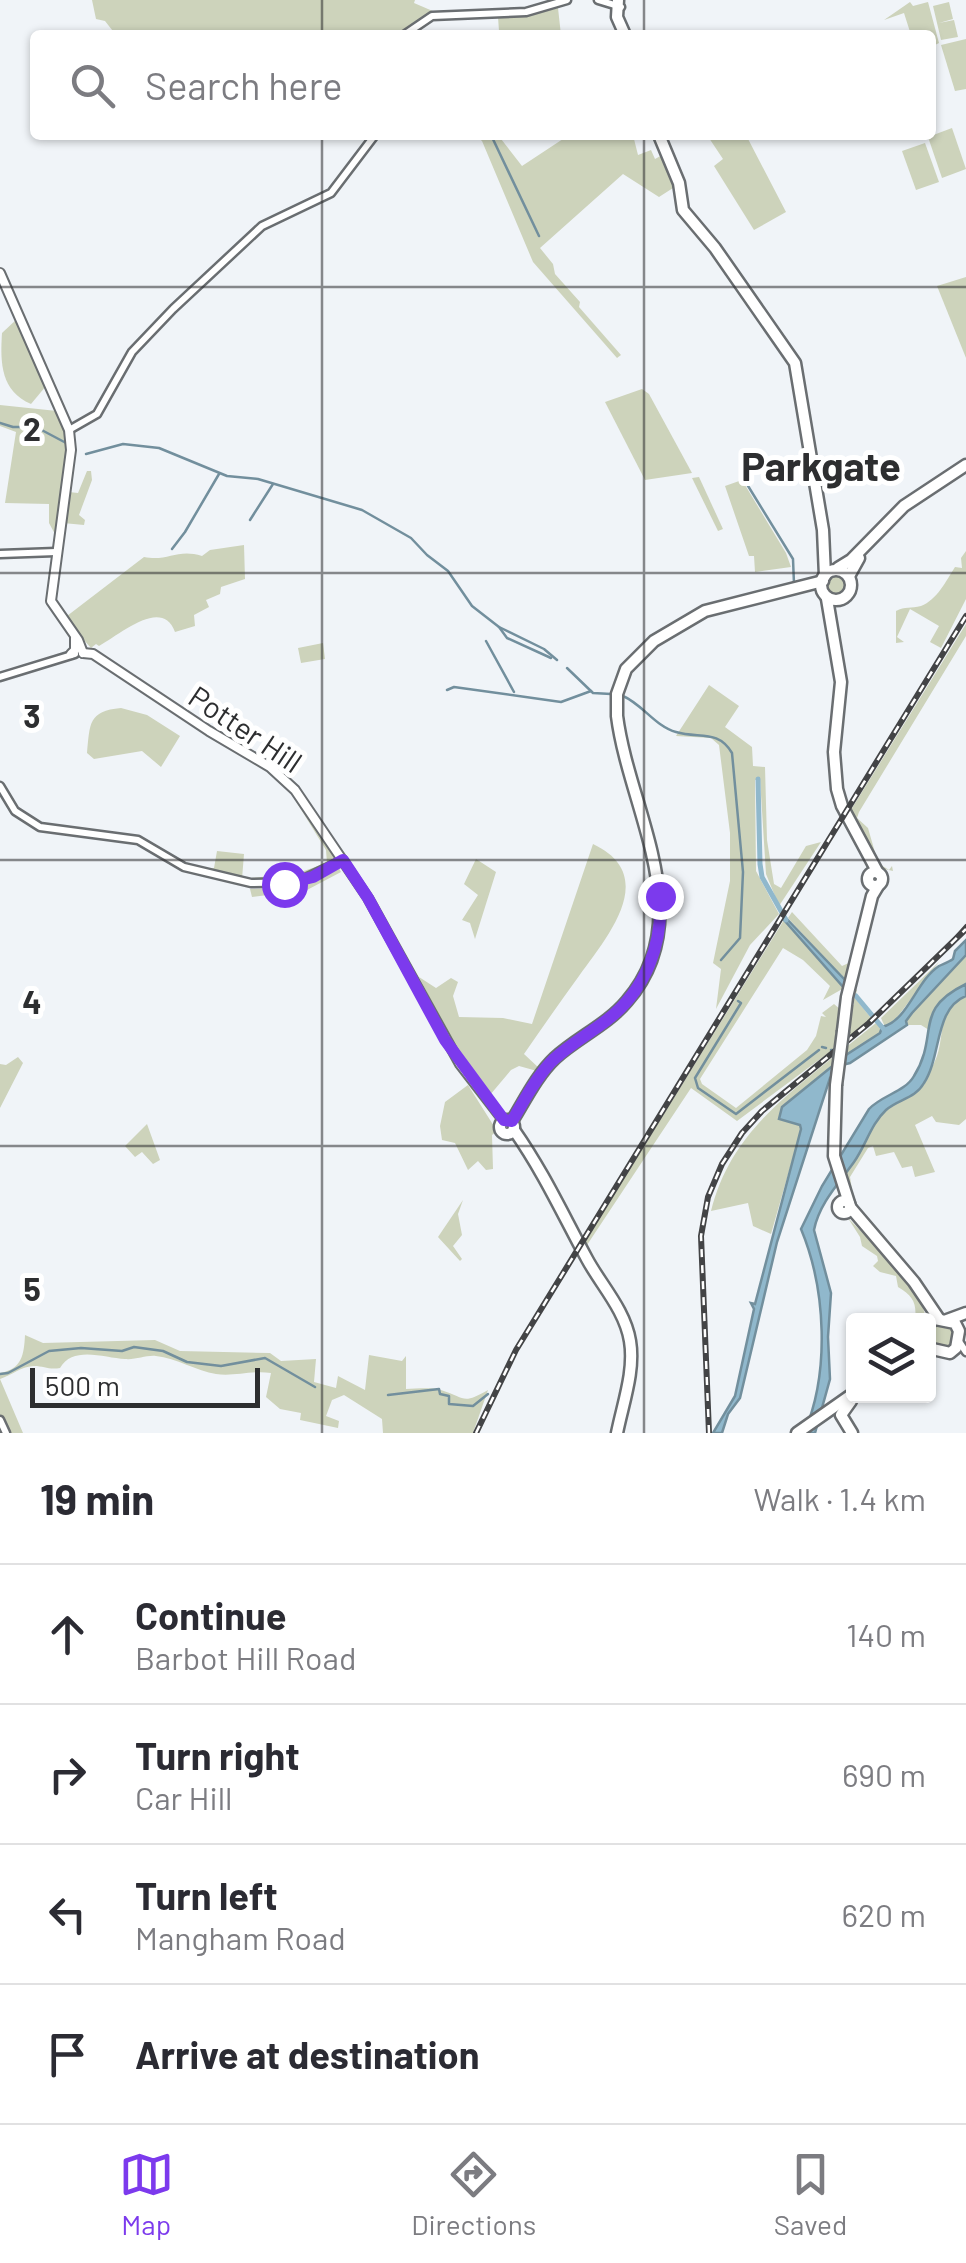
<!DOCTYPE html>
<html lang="en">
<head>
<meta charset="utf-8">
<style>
  :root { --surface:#fff; --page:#f7f7f7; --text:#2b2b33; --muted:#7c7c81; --line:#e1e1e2; --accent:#7c3aed }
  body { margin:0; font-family:Barlow,sans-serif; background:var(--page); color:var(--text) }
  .controls { position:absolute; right:30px; bottom:30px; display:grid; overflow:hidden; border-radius:10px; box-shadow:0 2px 8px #0004 }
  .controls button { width:90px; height:90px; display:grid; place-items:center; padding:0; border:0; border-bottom:2px solid var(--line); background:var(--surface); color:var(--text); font:50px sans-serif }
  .scale { position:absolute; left:30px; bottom:25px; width:230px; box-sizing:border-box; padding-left:10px; border:5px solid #2d2e30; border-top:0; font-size:28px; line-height:35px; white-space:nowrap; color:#2d2e30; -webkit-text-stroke:8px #fff; paint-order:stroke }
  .stop { position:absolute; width:30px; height:30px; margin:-22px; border:8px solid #7c3aed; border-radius:50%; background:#fff }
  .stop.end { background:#7c3aed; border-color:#fff; box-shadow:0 2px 10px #0008 }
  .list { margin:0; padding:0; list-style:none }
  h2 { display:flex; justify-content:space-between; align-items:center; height:130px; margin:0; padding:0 40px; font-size:42px }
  h2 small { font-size:32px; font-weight:400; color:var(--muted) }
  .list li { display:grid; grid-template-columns:65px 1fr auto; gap:30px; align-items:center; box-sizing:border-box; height:140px; padding:0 40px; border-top:2px solid var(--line) }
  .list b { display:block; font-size:38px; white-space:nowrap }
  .list p { margin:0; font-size:32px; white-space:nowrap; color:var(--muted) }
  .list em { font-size:32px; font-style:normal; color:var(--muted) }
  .icon { flex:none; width:55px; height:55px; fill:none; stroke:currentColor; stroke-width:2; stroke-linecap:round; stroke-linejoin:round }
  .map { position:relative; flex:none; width:966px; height:1433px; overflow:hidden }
  .search { position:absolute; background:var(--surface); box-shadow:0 2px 8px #0004; left:30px; right:30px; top:30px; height:110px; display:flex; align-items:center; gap:25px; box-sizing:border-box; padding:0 35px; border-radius:10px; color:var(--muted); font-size:38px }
  .sheet { height:690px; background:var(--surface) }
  nav { display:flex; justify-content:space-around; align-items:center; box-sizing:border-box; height:140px; border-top:2px solid var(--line); background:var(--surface); font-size:28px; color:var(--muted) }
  nav a { display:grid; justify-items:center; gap:5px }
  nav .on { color:var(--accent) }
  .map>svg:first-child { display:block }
  .green { fill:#cdd3bb }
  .water { fill:#90b8cc; stroke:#728f9d; stroke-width:2.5 }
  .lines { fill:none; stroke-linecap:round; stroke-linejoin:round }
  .stream { stroke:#728f9d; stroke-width:2.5 }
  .canal { stroke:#90b8cc; stroke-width:5 }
  .tertiary-casing { stroke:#6a6e71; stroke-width:11 }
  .secondary-casing { stroke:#6a6e71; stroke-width:12 }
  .primary-casing { stroke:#6a6e71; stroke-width:15 }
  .tertiary { stroke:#fff; stroke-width:6 }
  .secondary { stroke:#fff; stroke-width:8 }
  .primary { stroke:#fff; stroke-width:10 }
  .tram { stroke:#434446; stroke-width:2.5 }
  .rail-casing { stroke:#434446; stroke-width:6 }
  .rail { stroke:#fff; stroke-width:2.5; stroke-dasharray:8; stroke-linecap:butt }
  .primary-bridge-casing { stroke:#6a6e71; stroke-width:15; stroke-linecap:butt }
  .primary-bridge { stroke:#fff; stroke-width:10 }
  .route { stroke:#7c3aed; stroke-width:12 }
  .grid { fill:none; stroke:#2d2e30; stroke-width:2.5; stroke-opacity:0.55 }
  .labels { text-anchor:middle; stroke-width:10; stroke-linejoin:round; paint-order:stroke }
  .street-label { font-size:30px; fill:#2d2e30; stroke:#fff }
  .district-label { font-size:40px; font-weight:bold; fill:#2d2e30; stroke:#fff }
  .grid-label { font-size:32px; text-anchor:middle; font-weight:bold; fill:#2d2e30; stroke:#fff; stroke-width:10; stroke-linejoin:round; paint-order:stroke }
</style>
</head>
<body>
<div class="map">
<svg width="966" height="1433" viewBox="0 0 966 1433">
  <rect width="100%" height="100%" fill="#f0f4f8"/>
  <g class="green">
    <path d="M92,0H415L414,3L435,12L402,35H116L105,21L96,19Z"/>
    <path d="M910,2L913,6L928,2L939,43L931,47V35H911L904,13L884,20Z"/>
    <path d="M949,2L953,19L939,23L954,20L958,37L941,40L933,6Z"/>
    <path d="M558,8L561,35H516L515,32L499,31L498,17L535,14Z"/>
    <path d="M966,39V89L955,91L941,45Z"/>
    <path d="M952,128L966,169L942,178L928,137Z"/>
    <path d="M475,135H498L522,166L569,135H633L638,155L651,150L655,159L664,154L673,176V188L659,197L623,174L540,248L553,264L555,274L580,302L579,307L621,355L617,358L533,262L482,141Z"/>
    <path d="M714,135H746L786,212L754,230L714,166L723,159L709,138Z"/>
    <path d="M925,143L939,182L916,190L902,151Z"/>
    <path d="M966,277V358L937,286Z"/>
    <path d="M17,319L46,386L31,404C1,391 0,364 2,333Z"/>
    <path d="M642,389L649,394L692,473L645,480L605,402Z"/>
    <path d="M0,405L57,411L68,431L56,536L49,523V504L5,503L16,432L0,426Z"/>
    <path d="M87,471H91L92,480L79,515L85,520L84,525L63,523L69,492L78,493Z"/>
    <path d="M699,477L723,529L718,531L692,478Z"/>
    <path d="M742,480L786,553L791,567L755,572L754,556H749L725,486Z"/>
    <path d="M244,545L245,579L221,587L220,594L206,600L209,607L194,615L195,626L175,632C162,597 121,634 99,646L96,644L91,648L67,621V616L144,557C168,562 177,548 202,556L210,550Z"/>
    <path d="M966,551V599L941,648L930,642L939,626L910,609L897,637L904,642L896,643V611C905,606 911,609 921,606C937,600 946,581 955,567L962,568L961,558Z"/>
    <circle cx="836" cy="585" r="11"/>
    <path d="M966,624V636L859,812L857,818L868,828L878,863L889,870L892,866L893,871L880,868L859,831L861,826L858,829L849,813Z"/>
    <path d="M323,643L325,659L301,663L298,648Z"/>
    <path d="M709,685L739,706L725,727L752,747L753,766L765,767L767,840L774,884L781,888L806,846L821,842L779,906L766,874L760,779L755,780L756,871L779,914L750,945L716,1009L721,969L713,963L730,881V833L719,745L711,738L676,736Z"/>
    <path d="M121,708L147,715L180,736L161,767L142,751L94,759L87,753C90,724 88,711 121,708Z"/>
    <path d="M289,790L312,820L337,861C285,892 258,883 202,870L214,868L217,851L244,854L242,879L298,873L327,863L326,850Z"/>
    <path d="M593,844C661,876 606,938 579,976C560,1002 542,1028 524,1054L540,1069L537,1071L519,1066L511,1070L490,1095L452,1041L419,977L436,988L451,978L458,982L453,996L459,1017L503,1018L532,1024Z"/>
    <path d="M476,859L496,872L475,939L470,923L462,920L478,895L464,884Z"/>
    <path d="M339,868L341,872L307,890L252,897L250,889C283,889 310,883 339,868Z"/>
    <path d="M792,912L842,966L851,962L846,981L788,918Z"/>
    <path d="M784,920L844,988L823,1000L830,986L803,960L783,948L700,1079L702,1084L736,1108L807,1050L816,1036L821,1016L826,1017L822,1013L834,1004L841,1010L839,1045L737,1121L691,1088L587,1245L584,1243Z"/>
    <path d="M966,955V984C948,992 930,1008 929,1030L921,1025H907L906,1021L912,1013Z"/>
    <path d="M939,962L892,1024L885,1027L881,1018Z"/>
    <path d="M853,987L857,990L855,998L871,1018L846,1040L850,1006L854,1005Z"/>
    <path d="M966,996V1119L959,1125L936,1122L932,1116L915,1125L935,1172L915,1177L912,1166L902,1168L894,1152L876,1156L873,1146L868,1148L850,1177L852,1189L844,1175C860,1154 868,1127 886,1110C900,1097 920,1097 928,1077C931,1069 934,1064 937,1056C945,1032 937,1008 966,996Z"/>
    <path d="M876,1023L883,1030L881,1033L843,1058L845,1048Z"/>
    <path d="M838,1053L837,1063L788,1101L779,1115L780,1119L800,1125L801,1129L771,1234L753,1226L748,1203L711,1211C730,1136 781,1100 838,1053Z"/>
    <path d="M18,1057L23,1063L0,1108V1064L6,1065Z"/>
    <path d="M468,1085L497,1131L492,1135L493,1169L486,1170L478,1161L468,1170L455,1143L442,1140L440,1126L445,1102Z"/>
    <path d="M147,1124L160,1160L153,1164L142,1152L135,1157L125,1146Z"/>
    <path d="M463,1200L458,1214L462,1235L453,1246L462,1259L460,1261L438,1237Z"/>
    <path d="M848,1218C870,1241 924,1290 926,1320H915C917,1303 913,1296 898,1287L896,1276L880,1272L873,1266L878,1261L877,1256L862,1246L860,1237Z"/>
    <circle cx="942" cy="1336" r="13"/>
    <path d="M25,1335L43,1343L155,1340L180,1351L270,1353L281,1361L316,1359L314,1382L336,1388L338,1376L365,1390L369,1355L402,1361L406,1356V1389C416,1389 431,1387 441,1390C466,1398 462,1405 488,1390L473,1433H383L382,1419L344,1395L332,1400L326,1416L339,1421L338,1428L300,1420L301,1413L280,1409L266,1397L271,1373C252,1370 233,1377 216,1374C197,1371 176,1358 156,1356C146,1355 136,1360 125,1359C105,1358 73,1345 60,1368C49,1370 44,1366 34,1366C22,1366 12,1375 0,1379L23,1433H8L0,1415V1373C22,1369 24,1355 25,1335Z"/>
  </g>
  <g class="water">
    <path d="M785,917L846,981L844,988L784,920Z"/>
    <path d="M966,940V955L912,1013L906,1021L907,1025L850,1063L842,1065L830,1078L777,1242L740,1398L728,1414L722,1433H713L735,1396L754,1309L751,1303L755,1304L801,1129L800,1125L779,1119L782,1107L846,1055L880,1033L882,1027C908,1021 916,981 939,966C943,964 949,962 953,959L955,951Z"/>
    <path d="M966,984V996C934,1009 942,1055 924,1083C915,1099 898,1099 886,1110C871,1124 866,1145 854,1162C839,1183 819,1204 814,1230L831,1293L828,1337L830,1379L815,1433H804C830,1373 826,1289 801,1229L822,1186L869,1109C882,1095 905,1092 914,1076C940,1034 912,1010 966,984Z"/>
  </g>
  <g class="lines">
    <g class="stream">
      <path d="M491,135L539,236"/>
      <path d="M0,423L13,427H36L68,444"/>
      <path d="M86,454L123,444L159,448L227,476L258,479L362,510L411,538L427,555L448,571L472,606L499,627L544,649L557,660"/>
      <path d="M745,481L793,559L794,584"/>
      <path d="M250,520L273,484"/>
      <path d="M172,549L185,532L219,474"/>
      <path d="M499,627L507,638L551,658"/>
      <path d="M486,641L514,692"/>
      <path d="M567,668L593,693L611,694"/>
      <path d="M447,690L454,687L561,702L591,691"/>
      <path d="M623,696C642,704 656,727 676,732C699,739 718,729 732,753L743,872L740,938L721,960"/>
      <path d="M738,1001L741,1003L695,1078L698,1088L736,1114L819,1050"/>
      <path d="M822,1047L826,1048"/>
      <path d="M831,1050H833"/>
      <path d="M0,1374L8,1373L49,1351L81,1348L122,1351L134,1347L163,1351L187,1362L221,1366L265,1358L315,1387"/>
      <path d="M388,1395L439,1389L440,1394L449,1396V1404L473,1406L488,1394"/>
    </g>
    <g class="canal">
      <path d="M758,779L760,864L762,877L786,920"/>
      <path d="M856,996L886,1032"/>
    </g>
    <g class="tertiary-casing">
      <g id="tertiary">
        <path d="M598,0L621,7"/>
        <path d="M404,35L432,16L526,12L567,0"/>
        <path d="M69,430L97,414L132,352L173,309L262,226L331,193L375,135"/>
        <path d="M0,554L56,552"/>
        <path d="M0,677L75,654"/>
        <path d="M0,786L15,811L40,827L138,840L184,867L251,883L297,882L343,860"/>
        <path d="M958,1340L966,1352"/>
        <path d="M0,1420L6,1433"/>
      </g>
    </g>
    <g class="secondary-casing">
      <g id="secondary">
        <path d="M0,273L69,430L71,450L51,601L78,640L83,653"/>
        <path d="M83,653L93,654L209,731L270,767L295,790L368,898L460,1064L504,1121"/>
        <path d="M71,654L75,650V638"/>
      </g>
    </g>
    <g class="primary-casing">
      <g id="primary">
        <path d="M618,0L617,17L625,35"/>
        <path d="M659,135L679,183L683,210L715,248L795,363L823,530L825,576"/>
        <path d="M838,568L851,560L904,506L966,465"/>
        <circle cx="836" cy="585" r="15"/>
        <path d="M849,576L859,558"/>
        <path d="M827,599L841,682L834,752L837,789L842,806L878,873"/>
        <circle cx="875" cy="879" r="7"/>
        <path d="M843,1031L847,997L872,896L878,886"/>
        <path d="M836,1085L834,1156L849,1203"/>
        <circle cx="507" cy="1127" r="7"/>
        <path d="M512,1121C525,1100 537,1075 555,1058C578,1037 607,1025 627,1001C700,917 629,810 617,716V694L626,669L654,641L705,611L823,581"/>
        <path d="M514,1130C544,1173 562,1213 587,1259C601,1285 625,1310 630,1341C635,1371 623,1403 617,1433"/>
        <circle cx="844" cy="1207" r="6"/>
        <path d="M850,1207L914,1282L939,1319"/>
        <path d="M947,1320L966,1313"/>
        <path d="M928,1324L935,1319L955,1323L959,1331L956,1348L950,1353L928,1348"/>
        <path d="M851,1401L841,1415L852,1433"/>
        <path d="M797,1433L854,1393"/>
      </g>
    </g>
    <use href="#tertiary" class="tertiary"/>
    <use href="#secondary" class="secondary"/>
    <use href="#primary" class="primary"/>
    <path class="tram" d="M943,951L966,925"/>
    <g class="rail-casing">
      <g id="rail">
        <path d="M476,1433L516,1350L966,616"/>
        <path d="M709,1433L701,1236L708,1197L722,1164L742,1133L762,1111L869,1023L966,929"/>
      </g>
    </g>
    <use href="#rail" class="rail"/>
    <g class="primary-bridge-casing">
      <path id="primary-bridge" d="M836,1085L843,1031"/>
    </g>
    <use href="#primary-bridge" class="primary-bridge"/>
  </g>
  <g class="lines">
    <path class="route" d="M284,884L313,877L343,860L368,898L445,1040L504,1120L512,1121C524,1101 535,1079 551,1062C567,1046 589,1034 607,1020C646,990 663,944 660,896"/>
  </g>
  <path class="grid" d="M322,0V35M644,0V35M322,135V1433M644,135V1433M0,287H966M0,573H966M0,860H966M0,1146H966"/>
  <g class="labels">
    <g class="street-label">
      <text transform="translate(245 730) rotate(34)" y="10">Potter Hill</text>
    </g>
    <g class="district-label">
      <text x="821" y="481">Parkgate</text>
    </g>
  </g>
  <g class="grid-label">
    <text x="32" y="441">2</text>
    <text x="32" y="728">3</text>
    <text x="32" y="1014">4</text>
    <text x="32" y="1301">5</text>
  </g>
</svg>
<div class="controls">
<button><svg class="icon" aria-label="layers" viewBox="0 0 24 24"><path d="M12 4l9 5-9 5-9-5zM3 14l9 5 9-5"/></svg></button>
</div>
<div class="scale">500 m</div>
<div class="stop" style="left:284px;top:884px"></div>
<div class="stop end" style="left:660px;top:896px"></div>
<div class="search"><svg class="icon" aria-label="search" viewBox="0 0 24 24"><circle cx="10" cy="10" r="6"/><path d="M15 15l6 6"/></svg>Search here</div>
</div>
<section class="sheet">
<h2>19 min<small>Walk · 1.4 km</small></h2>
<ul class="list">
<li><svg class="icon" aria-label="ahead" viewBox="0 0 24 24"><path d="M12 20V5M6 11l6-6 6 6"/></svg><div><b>Continue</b><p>Barbot Hill Road</p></div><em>140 m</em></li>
<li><svg class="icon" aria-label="right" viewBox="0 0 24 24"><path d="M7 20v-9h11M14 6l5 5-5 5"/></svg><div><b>Turn right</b><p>Car Hill</p></div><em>690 m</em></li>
<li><svg class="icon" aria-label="left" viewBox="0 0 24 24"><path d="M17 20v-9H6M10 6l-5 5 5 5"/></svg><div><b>Turn left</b><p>Mangham Road</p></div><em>620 m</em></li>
<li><svg class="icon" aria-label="arrive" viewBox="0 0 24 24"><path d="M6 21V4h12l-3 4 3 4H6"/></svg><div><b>Arrive at destination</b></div></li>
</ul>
</section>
<nav>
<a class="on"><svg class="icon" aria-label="map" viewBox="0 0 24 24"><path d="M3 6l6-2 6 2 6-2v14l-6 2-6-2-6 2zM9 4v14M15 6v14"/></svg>Map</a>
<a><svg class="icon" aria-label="directions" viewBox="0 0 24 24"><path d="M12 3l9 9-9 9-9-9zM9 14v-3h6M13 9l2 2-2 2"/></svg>Directions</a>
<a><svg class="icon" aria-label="saved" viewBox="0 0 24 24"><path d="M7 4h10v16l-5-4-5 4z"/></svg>Saved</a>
</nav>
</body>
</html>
